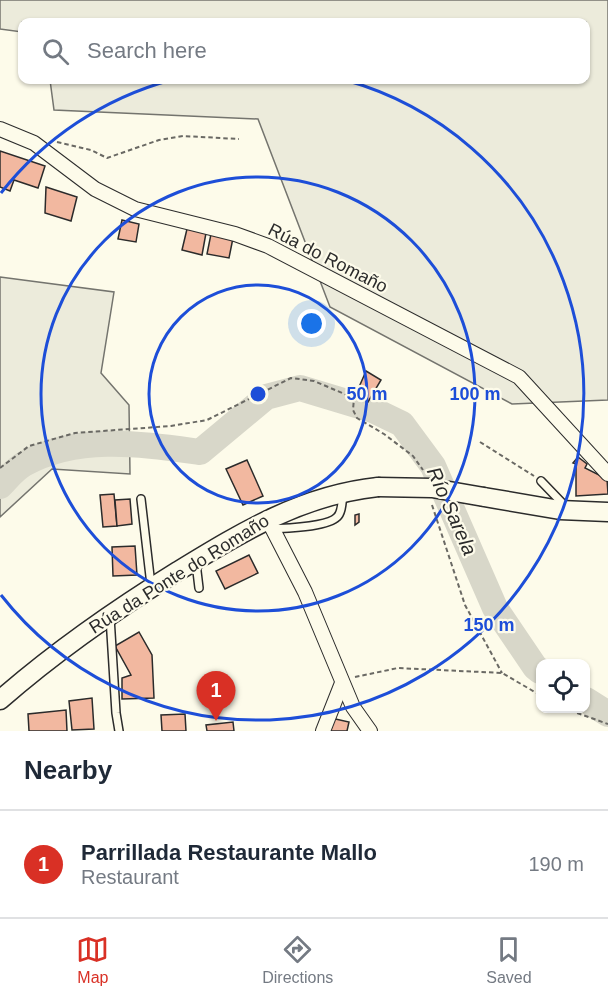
<!DOCTYPE html>
<html lang="en">
<head>
<meta charset="utf-8">
<style>
  :root { --surface:#fff; --page:#f6f6f7; --text:#1f2937; --muted:#747a83; --line:#e0e1e3; --accent:#d93025 }
  body { margin:0; font-family:Arial,sans-serif; background:var(--page); color:var(--text) }
  .controls { position:absolute; right:18px; bottom:18px; display:grid; overflow:hidden; border-radius:12px; box-shadow:0 2px 4px #0004 }
  .controls button { width:54px; height:54px; display:grid; place-items:center; padding:0; border:0; border-bottom:2px solid var(--line); background:var(--surface); color:var(--text); font:30px sans-serif }
  .you { position:absolute; left:312px; top:324px; width:21px; height:21px; margin:-15px; border:4px solid #fff; border-radius:50%; background:#1a73e8; box-shadow:0 0 0 9px #1a73e833 }
  .badge { display:grid; place-items:center; width:39px; height:39px; border-radius:50%; background:var(--accent); color:#fff; font-size:20px; font-weight:700 }
  .pin { position:absolute; translate:-50% -50px; filter:drop-shadow(0 2px 3px #0008) }
  .pin::after { content:''; position:absolute; top:32px; width:21px; height:18px; background:inherit; clip-path:polygon(0 0,100% 0,50% 100%) }
  .list { margin:0; padding:0; list-style:none }
  h2 { display:flex; justify-content:space-between; align-items:center; height:78px; margin:0; padding:0 24px; font-size:26px }
  h2 small { font-size:20px; font-weight:400; color:var(--muted) }
  .list li { display:grid; grid-template-columns:39px 1fr auto; gap:18px; align-items:center; box-sizing:border-box; height:108px; padding:0 24px; border-top:2px solid var(--line) }
  .list b { display:block; font-size:22px; white-space:nowrap }
  .list p { margin:0; font-size:20px; white-space:nowrap; color:var(--muted) }
  .list em { font-size:20px; font-style:normal; color:var(--muted) }
  .icon { flex:none; width:33px; height:33px; fill:none; stroke:currentColor; stroke-width:2; stroke-linecap:round; stroke-linejoin:round }
  .map { position:relative; flex:none; width:608px; height:731px; overflow:hidden }
  .search { position:absolute; background:var(--surface); box-shadow:0 2px 4px #0004; left:18px; right:18px; top:18px; height:66px; display:flex; align-items:center; gap:15px; box-sizing:border-box; padding:0 21px; border-radius:12px; color:var(--muted); font-size:22px }
  .sheet { height:186px; background:var(--surface) }
  nav { display:flex; justify-content:space-around; align-items:center; box-sizing:border-box; height:84px; border-top:2px solid var(--line); background:var(--surface); font-size:16px; color:var(--muted) }
  nav a { display:grid; justify-items:center; gap:3px }
  nav .on { color:var(--accent) }
  .map>svg:first-child { display:block }
  .green { fill:#ecebdb; stroke:#74746e; stroke-width:1.5 }
  .lines { fill:none; stroke-linecap:round; stroke-linejoin:round }
  .river { stroke:#d8d7c9; stroke-width:26 }
  .building { fill:#f2b8a0; stroke:#2b2b2b; stroke-width:1.5 }
  .lane-casing { stroke:#2b2b2b; stroke-width:10 }
  .street-casing { stroke:#2b2b2b; stroke-width:16 }
  .secondary-casing { stroke:#2b2b2b; stroke-width:21 }
  .path { stroke:#6a6964; stroke-width:2; stroke-dasharray:4.5 3; stroke-linecap:butt }
  .lane { stroke:#fdfbea; stroke-width:7 }
  .street { stroke:#fdfbea; stroke-width:14 }
  .secondary { stroke:#fdfbea; stroke-width:18 }
  .secondary-bridge-casing { stroke:#2b2b2b; stroke-width:21; stroke-linecap:butt }
  .secondary-bridge { stroke:#fdfbea; stroke-width:18 }
  .ring { fill:none; stroke:#1d4ed8; stroke-width:3 }
  .labels { text-anchor:middle; stroke-width:4.5; stroke-linejoin:round; paint-order:stroke }
  .street-label { font-size:18px; fill:#2b2b2b; stroke:#fdfbea }
  .water-label { font-size:20px; font-style:italic; fill:#2b2b2b; stroke:#fdfbea }
  .centre { fill:#1d4ed8; stroke:#fdfbea; stroke-width:3 }
  .ring-label { font-size:18px; text-anchor:middle; font-weight:bold; fill:#1d4ed8; stroke:#fdfbea; stroke-width:4.5; stroke-linejoin:round; paint-order:stroke }
</style>
</head>
<body>
<div class="map">
<svg width="608" height="731" viewBox="0 0 608 731">
  <rect width="100%" height="100%" fill="#fdfbea"/>
  <g class="green">
    <path d="M0,0H608V400L512,404L330,307L258,119L54,110L50,80H586V22H22V32L0,29Z"/>
    <path d="M0,277L114,292L101,373L129,405L130,474L52,469L0,517Z"/>
  </g>
  <g class="lines">
    <g class="river">
      <path d="M0,486C7,479 15,469 24,464C78,434 141,444 200,452L266,397L300,388L373,410L402,424L433,466L495,608L535,667L540,671"/>
      <path d="M586,700L608,714"/>
    </g>
  </g>
  <g class="building">
    <path d="M0,151L45,166L38,188L14,180L10,191L0,187Z"/>
    <path d="M46,187L77,197L71,221L45,213Z"/>
    <path d="M122,220L139,224L136,242L118,239Z"/>
    <path d="M187,229L206,233L202,255L182,250Z"/>
    <path d="M211,234L233,238L229,258L207,254Z"/>
    <path d="M366,371L381,380L368,402L356,394Z"/>
    <path d="M578,457L587,464L585,468L607,479L608,494L576,496V464L573,463Z"/>
    <path d="M247,460L263,496L243,505L226,469Z"/>
    <path d="M114,494L117,526L103,527L100,495Z"/>
    <path d="M130,499L132,524L117,526L115,500Z"/>
    <path d="M359,514V522L355,525V515Z"/>
    <path d="M135,546L137,575L113,576L112,547Z"/>
    <path d="M249,555L258,573L225,589L216,571Z"/>
    <path d="M139,632L152,655L154,698L122,699V678L131,675L115,646Z"/>
    <path d="M92,698L94,729L72,730L69,701Z"/>
    <path d="M66,710L67,731H29L28,714Z"/>
    <path d="M185,714L186,731H162L161,715Z"/>
    <path d="M331,718L349,722L347,731H329Z"/>
    <path d="M233,722L234,731H207L206,725Z"/>
  </g>
  <g class="lines">
    <g class="lane-casing">
      <g id="lane">
        <path d="M541,481L566,507"/>
        <path d="M141,499L151,585"/>
        <path d="M272,529C286,528 328,527 337,517C342,513 342,501 343,495"/>
        <path d="M196,563L199,588"/>
        <path d="M110,617L116,713L119,731"/>
      </g>
    </g>
    <g class="street-casing">
      <g id="street">
        <path d="M0,129L34,143L95,189L135,209L235,234L268,246L519,377L608,474"/>
        <path d="M267,518L305,592L353,707L370,731"/>
        <path d="M323,731L342,683"/>
      </g>
    </g>
    <g class="secondary-casing">
      <g id="secondary">
        <path d="M484,497L560,510L608,512"/>
        <path d="M0,700C56,651 115,610 178,571C242,532 302,495 378,487"/>
      </g>
    </g>
    <g class="path">
      <path d="M57,142L91,150L107,158L159,140L183,136L239,139"/>
      <path d="M480,442L534,476"/>
      <path d="M0,468L29,446L75,433L171,426L207,420L291,378L314,381L354,398L353,410L357,418L384,434L413,456L423,470"/>
      <path d="M432,505L465,605L502,673"/>
      <path d="M355,677L398,668L502,673L540,695"/>
      <path d="M563,708L608,724"/>
    </g>
    <use href="#lane" class="lane"/>
    <use href="#street" class="street"/>
    <use href="#secondary" class="secondary"/>
    <g class="secondary-bridge-casing">
      <path id="secondary-bridge" d="M378,487L432,488L484,497"/>
    </g>
    <use href="#secondary-bridge" class="secondary-bridge"/>
  </g>
  <g class="ring">
    <circle cx="258" cy="394" r="109"/>
    <circle cx="258" cy="394" r="217"/>
    <path d="M1 193A326 326 0 0 1 171 80M345 80A326 326 0 1 1 1 595"/>
  </g>
  <g class="labels">
    <g class="street-label">
      <text transform="translate(328 258) rotate(27)" y="6">Rúa do Romaño</text>
      <text transform="translate(179 574) rotate(-32)" y="6">Rúa da Ponte do Romaño</text>
    </g>
    <g class="water-label">
      <text transform="translate(452 511) rotate(66)" y="7">Río Sarela</text>
    </g>
  </g>
  <circle cx="258" cy="394" r="9" class="centre"/>
  <g class="ring-label">
    <text x="367" y="400">50 m</text>
    <text x="475" y="400">100 m</text>
    <text x="489" y="631">150 m</text>
  </g>
</svg>
<div class="controls">
<button><svg class="icon" aria-label="locate" viewBox="0 0 24 24"><circle cx="12" cy="12" r="6"/><path d="M12 2v4M12 18v4M2 12h4M18 12h4"/></svg></button>
</div>
<div class="you"></div>
<div class="pin badge" style="left:216px;top:721px">1</div>
<div class="search"><svg class="icon" aria-label="search" viewBox="0 0 24 24"><circle cx="10" cy="10" r="6"/><path d="M15 15l6 6"/></svg>Search here</div>
</div>
<section class="sheet">
<h2>Nearby<small></small></h2>
<ul class="list">
<li><span class="badge">1</span><div><b>Parrillada Restaurante Mallo</b><p>Restaurant</p></div><em>190 m</em></li>
</ul>
</section>
<nav>
<a class="on"><svg class="icon" aria-label="map" viewBox="0 0 24 24"><path d="M3 6l6-2 6 2 6-2v14l-6 2-6-2-6 2zM9 4v14M15 6v14"/></svg>Map</a>
<a><svg class="icon" aria-label="directions" viewBox="0 0 24 24"><path d="M12 3l9 9-9 9-9-9zM9 14v-3h6M13 9l2 2-2 2"/></svg>Directions</a>
<a><svg class="icon" aria-label="saved" viewBox="0 0 24 24"><path d="M7 4h10v16l-5-4-5 4z"/></svg>Saved</a>
</nav>
</body>
</html>
